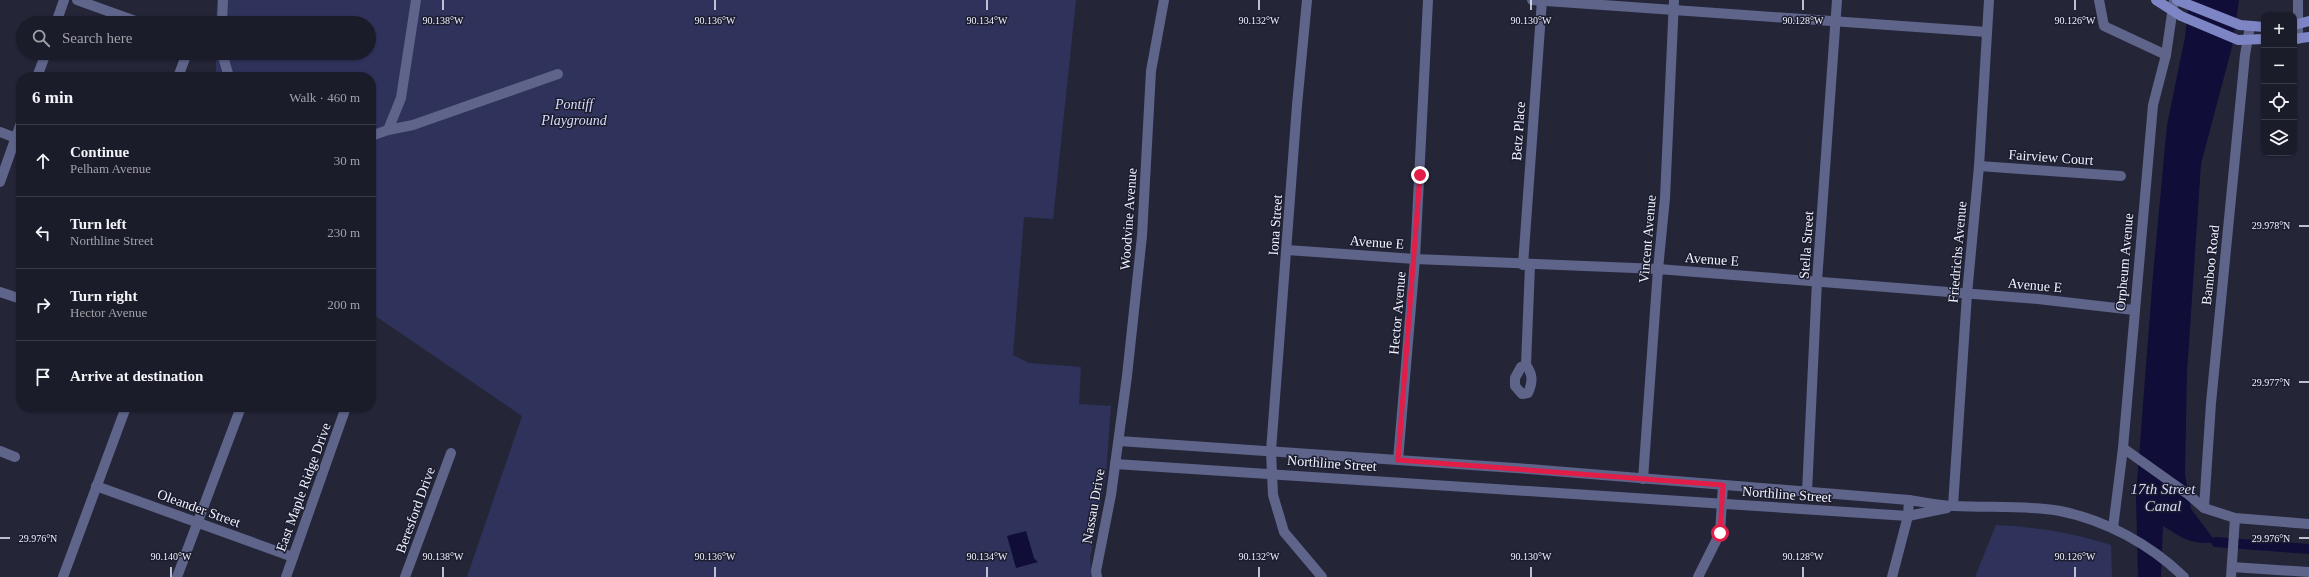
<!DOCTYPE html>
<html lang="en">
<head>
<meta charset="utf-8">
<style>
  :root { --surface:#1b1c2a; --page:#282936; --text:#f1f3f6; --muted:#a0a1a8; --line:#393a47 }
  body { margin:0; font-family:"Times New Roman",serif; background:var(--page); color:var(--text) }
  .controls { position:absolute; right:12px; top:12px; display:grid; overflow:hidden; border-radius:8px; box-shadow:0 1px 3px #0004 }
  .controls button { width:36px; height:36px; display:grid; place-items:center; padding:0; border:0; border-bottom:1px solid var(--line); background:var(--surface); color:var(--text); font:20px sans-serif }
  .stop { position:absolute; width:12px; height:12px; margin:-9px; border:3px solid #e11d48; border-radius:50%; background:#fff }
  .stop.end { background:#e11d48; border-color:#fff; box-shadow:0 1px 4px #0008 }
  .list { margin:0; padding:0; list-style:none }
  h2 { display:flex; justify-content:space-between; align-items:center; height:52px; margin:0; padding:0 16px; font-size:17px }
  h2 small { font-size:13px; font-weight:400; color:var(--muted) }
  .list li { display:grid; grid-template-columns:26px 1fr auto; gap:12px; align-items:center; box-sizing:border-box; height:72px; padding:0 16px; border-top:1px solid var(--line) }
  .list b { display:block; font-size:15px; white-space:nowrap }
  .list p { margin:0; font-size:13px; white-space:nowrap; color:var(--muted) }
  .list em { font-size:13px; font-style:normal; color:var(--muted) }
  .icon { flex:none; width:22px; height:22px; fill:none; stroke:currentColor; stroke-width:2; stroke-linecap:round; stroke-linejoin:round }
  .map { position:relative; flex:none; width:2309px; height:577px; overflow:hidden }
  .search { position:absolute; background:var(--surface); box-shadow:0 1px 3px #0004; left:16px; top:16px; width:360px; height:44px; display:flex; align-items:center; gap:10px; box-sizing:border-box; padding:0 14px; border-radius:22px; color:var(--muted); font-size:15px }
  .panel { position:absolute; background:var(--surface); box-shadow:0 1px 3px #0004; left:16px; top:72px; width:360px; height:340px; border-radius:16px }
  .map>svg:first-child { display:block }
  .green { fill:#2f325a }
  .water { fill:#100d38 }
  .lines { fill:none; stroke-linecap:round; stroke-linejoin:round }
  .canal { stroke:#100d38; stroke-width:10 }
  .minor { stroke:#5f648b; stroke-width:10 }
  .tertiary { stroke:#5f648b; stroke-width:10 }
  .secondary { stroke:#7e85c4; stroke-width:10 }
  .route { stroke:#e11d48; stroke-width:5 }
  .ticks { fill:none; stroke:#f0f2ff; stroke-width:1.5 }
  .labels { text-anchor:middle; stroke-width:3; stroke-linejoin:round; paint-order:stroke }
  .park-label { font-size:14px; font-style:italic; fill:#d8ddfd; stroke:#1b1d2e }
  .street-label { font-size:14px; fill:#f0f2ff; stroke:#1b1d2e }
  .water-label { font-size:15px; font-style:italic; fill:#d6dbfb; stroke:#1b1d2e }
  .ticks-label { font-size:10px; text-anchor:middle; fill:#f0f2ff; stroke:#1b1d2e; stroke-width:3; stroke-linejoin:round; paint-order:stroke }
</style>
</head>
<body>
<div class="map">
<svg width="2309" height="577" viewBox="0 0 2309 577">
  <rect width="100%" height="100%" fill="#242638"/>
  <g class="green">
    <path d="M217,0H1076L1053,219L1024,217L1013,355L1029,363L1081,367L1079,404L1111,406L1106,475L1090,558L1092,577H467L522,416L371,313V77H216V53H369V23H216Z"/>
    <path d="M1996,525C2035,527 2073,533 2111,545L2112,577H1975Z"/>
  </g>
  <g class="water">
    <path d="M2189,0H2239L2232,47L2201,164L2187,373L2185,474L2191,509L2216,542C2193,546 2182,538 2163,526L2161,577H2138L2136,495L2153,275L2167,125L2185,37Z"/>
    <path d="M1026,531L1034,558L1038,562L1016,568L1007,536Z"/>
  </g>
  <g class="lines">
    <path class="canal" d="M2216,542L2309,549"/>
    <g class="minor">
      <path d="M77,0L141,23"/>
      <path d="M1307,0L1297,105L1271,451L1273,495L1284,532L1322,577"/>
      <path d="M1532,0L1987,32"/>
      <path d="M2099,0L2104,26L2166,55"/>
      <path d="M56,23L64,0"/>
      <path d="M222,23L223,0"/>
      <path d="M2298,39V0"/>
      <path d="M222,53L229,77"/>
      <path d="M37,77L46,53"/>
      <path d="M178,77L187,53"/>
      <path d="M388,130L401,98L416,0"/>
      <path d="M0,132L21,140"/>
      <path d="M371,136L388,130L413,125L558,74"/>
      <path d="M1979,166L2121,176"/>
      <path d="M0,182L21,123"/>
      <path d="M1287,250L1415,259L1658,269L2038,299L2134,310"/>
      <path d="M1523,265L1542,0"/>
      <path d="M0,292L21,299"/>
      <path d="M1526,365C1533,374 1533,382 1528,393L1522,394L1515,386V378L1521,367L1526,365L1530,265"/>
      <path d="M1119,441L1529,469L1909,500C1924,502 1939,506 1954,506C1990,508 2025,505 2060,511C2106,520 2151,545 2184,577"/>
      <path d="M0,451L15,457"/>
      <path d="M1398,460L1415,259L1428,0"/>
      <path d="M1115,464L1908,516L1947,508"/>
      <path d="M1643,479L1658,269L1665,198L1674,0"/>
      <path d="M96,486L293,557"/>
      <path d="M1807,492L1817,281L1837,0"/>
      <path d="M1953,506L1967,294L1979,166L1989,0"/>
      <path d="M2204,508L2211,403L2245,55L2250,26"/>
      <path d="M2113,528L2123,448L2153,105L2166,55L2174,0"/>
      <path d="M63,577L126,407"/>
      <path d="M177,577L241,407"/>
      <path d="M286,577L346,407"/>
      <path d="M405,577L451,453"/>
      <path d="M1097,577L1096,571L1111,495L1127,376L1142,236L1151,71L1164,0"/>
      <path d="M1698,577L1720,533L1723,485"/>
      <path d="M1892,577L1908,516L1909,500"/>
      <path d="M2231,577L2235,518"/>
    </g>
    <g class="tertiary">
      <path d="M2123,448L2189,495L2204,508L2235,518L2309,524"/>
      <path d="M2232,567L2309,572"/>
    </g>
    <g class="secondary">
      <path d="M2156,0L2181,16L2238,40L2264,39"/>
      <path d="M2177,0L2240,25L2264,27"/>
      <path d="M2294,25L2309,21"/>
      <path d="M2294,39L2309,37"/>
    </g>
  </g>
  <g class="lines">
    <path class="route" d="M1420,175L1398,460L1723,485L1720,533"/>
  </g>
  <path class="ticks" d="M443,0V10M715,0V10M987,0V10M1259,0V10M1531,0V10M1803,0V10M2075,0V10M2299,226H2309M2299,382H2309M0,538H10M2299,538H2309M171,567V577M443,567V577M715,567V577M987,567V577M1259,567V577M1531,567V577M1803,567V577M2075,567V577"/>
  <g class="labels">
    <g class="park-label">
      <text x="574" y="109">Pontiff<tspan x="574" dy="16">Playground</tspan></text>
    </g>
    <g class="street-label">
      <text transform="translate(1518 131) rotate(-86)" y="5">Betz Place</text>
      <text transform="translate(2051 157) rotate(4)" y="5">Fairview Court</text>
      <text transform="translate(1128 219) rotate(-86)" y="5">Woodvine Avenue</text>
      <text transform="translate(1275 225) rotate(-86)" y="5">Iona Street</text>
      <text transform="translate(1647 239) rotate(-85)" y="5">Vincent Avenue</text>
      <text transform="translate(1377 242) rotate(4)" y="5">Avenue E</text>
      <text transform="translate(1806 245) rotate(-86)" y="5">Stella Street</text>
      <text transform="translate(1957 252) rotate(-85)" y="5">Friedrichs Avenue</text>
      <text transform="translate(1712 259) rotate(4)" y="5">Avenue E</text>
      <text transform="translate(2124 262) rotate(-85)" y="5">Orpheum Avenue</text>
      <text transform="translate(2210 265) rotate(-84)" y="5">Bamboo Road</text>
      <text transform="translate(2035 285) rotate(5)" y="5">Avenue E</text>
      <text transform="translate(1397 313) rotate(-85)" y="5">Hector Avenue</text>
      <text transform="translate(1332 463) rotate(4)" y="5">Northline Street</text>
      <text transform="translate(303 487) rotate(-70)" y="5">East Maple Ridge Drive</text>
      <text transform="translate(1787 494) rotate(4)" y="5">Northline Street</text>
      <text transform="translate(1093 506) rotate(-80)" y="5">Nassau Drive</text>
      <text transform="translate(199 508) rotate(20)" y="5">Oleander Street</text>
      <text transform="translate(415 510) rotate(-70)" y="5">Beresford Drive</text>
    </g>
    <g class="water-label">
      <text x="2163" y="494">17th Street<tspan x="2163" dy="17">Canal</tspan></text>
    </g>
  </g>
  <g class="ticks-label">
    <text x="443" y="24">90.138°W</text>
    <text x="715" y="24">90.136°W</text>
    <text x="987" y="24">90.134°W</text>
    <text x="1259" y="24">90.132°W</text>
    <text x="1531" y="24">90.130°W</text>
    <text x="1803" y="24">90.128°W</text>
    <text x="2075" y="24">90.126°W</text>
    <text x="2271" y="229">29.978°N</text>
    <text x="2271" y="386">29.977°N</text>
    <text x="38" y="542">29.976°N</text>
    <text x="2271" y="542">29.976°N</text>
    <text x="171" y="560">90.140°W</text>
    <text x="443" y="560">90.138°W</text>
    <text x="715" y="560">90.136°W</text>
    <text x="987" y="560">90.134°W</text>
    <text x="1259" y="560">90.132°W</text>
    <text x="1531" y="560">90.130°W</text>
    <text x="1803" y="560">90.128°W</text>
    <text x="2075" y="560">90.126°W</text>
  </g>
</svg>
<div class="controls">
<button>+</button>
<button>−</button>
<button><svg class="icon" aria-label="locate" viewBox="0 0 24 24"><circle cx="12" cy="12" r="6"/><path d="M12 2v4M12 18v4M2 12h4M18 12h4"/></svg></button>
<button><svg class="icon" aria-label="layers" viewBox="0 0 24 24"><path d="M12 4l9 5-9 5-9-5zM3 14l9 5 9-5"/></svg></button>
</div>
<div class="stop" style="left:1720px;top:533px"></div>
<div class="stop end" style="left:1420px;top:175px"></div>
<div class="search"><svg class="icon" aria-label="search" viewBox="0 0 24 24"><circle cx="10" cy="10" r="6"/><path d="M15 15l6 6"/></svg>Search here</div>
<section class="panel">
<h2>6 min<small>Walk · 460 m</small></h2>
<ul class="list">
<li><svg class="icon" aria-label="ahead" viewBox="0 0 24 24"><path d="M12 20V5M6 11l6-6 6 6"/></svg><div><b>Continue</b><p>Pelham Avenue</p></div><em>30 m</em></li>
<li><svg class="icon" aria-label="left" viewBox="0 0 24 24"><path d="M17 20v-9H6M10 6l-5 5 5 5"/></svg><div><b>Turn left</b><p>Northline Street</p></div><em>230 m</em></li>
<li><svg class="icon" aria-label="right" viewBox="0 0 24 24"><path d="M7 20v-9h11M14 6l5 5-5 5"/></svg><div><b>Turn right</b><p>Hector Avenue</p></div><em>200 m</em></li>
<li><svg class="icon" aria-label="arrive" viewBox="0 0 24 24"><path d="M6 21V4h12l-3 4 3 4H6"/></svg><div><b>Arrive at destination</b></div></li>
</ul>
</section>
</div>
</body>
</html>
